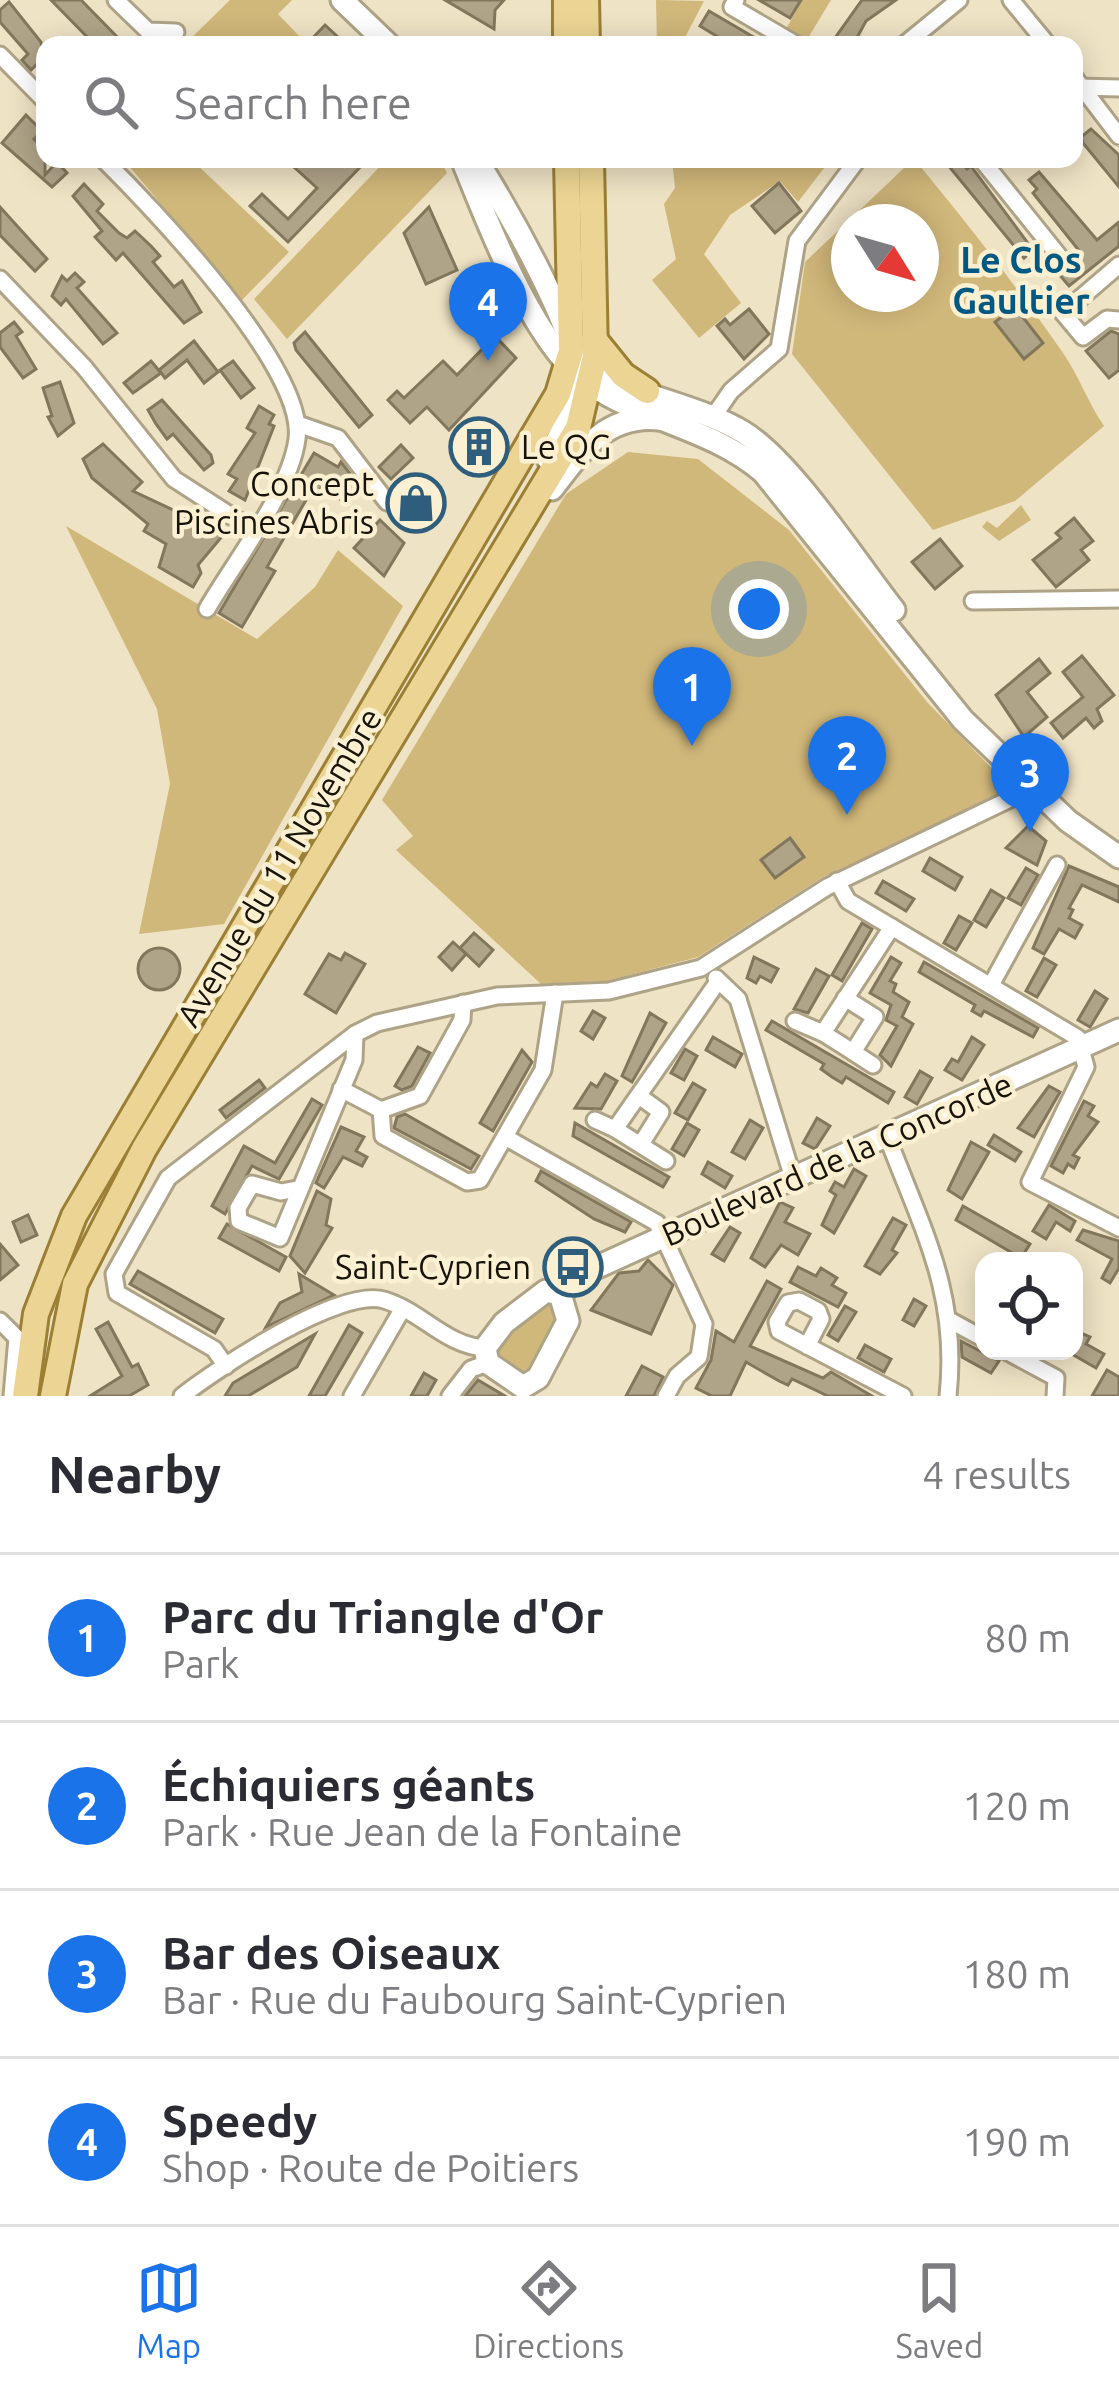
<!DOCTYPE html>
<html lang="en">
<head>
<meta charset="utf-8">
<style>
  :root { --surface:#fff; --page:#f2f2f3; --text:#2b2b33; --muted:#7c7c81; --line:#e1e1e2; --accent:#1a73e8 }
  body { margin:0; font-family:Ubuntu,sans-serif; background:var(--page); color:var(--text) }
  .controls { position:absolute; right:36px; bottom:36px; display:grid; overflow:hidden; border-radius:24px; box-shadow:0 6px 30px #0003 }
  .controls button { width:108px; height:108px; display:grid; place-items:center; padding:0; border:0; border-bottom:3px solid var(--line); background:var(--surface); color:var(--text); font:60px sans-serif }
  .compass { position:absolute; left:831px; top:204px; width:108px; height:108px; border-radius:50%; background:var(--surface); box-shadow:0 6px 30px #0003; rotate:127deg }
  .you { position:absolute; left:759px; top:609px; width:42px; height:42px; margin:-30px; border:9px solid #fff; border-radius:50%; background:#1a73e8; box-shadow:0 0 0 18px #1a73e833 }
  .badge { display:grid; place-items:center; width:78px; height:78px; border-radius:50%; background:var(--accent); color:#fff; font-size:39px; font-weight:700 }
  .pin { position:absolute; translate:-50% -99px; filter:drop-shadow(0 3px 6px #0008) }
  .pin::after { content:''; position:absolute; top:63px; width:42px; height:36px; background:inherit; clip-path:polygon(0 0,100% 0,50% 100%) }
  .list { margin:0; padding:0; list-style:none }
  h2 { display:flex; justify-content:space-between; align-items:center; height:156px; margin:0; padding:0 48px; font-size:51px }
  h2 small { font-size:39px; font-weight:400; color:var(--muted) }
  .list li { display:grid; grid-template-columns:78px 1fr auto; gap:36px; align-items:center; box-sizing:border-box; height:168px; padding:0 48px; border-top:3px solid var(--line) }
  .list b { display:block; font-size:45px; white-space:nowrap }
  .list p { margin:0; font-size:39px; white-space:nowrap; color:var(--muted) }
  .list em { font-size:39px; font-style:normal; color:var(--muted) }
  .icon { flex:none; width:66px; height:66px; fill:none; stroke:currentColor; stroke-width:2; stroke-linecap:round; stroke-linejoin:round }
  .map { position:relative; flex:none; width:1119px; height:1396px; overflow:hidden }
  .search { position:absolute; background:var(--surface); box-shadow:0 6px 30px #0003; left:36px; right:36px; top:36px; height:132px; display:flex; align-items:center; gap:30px; box-sizing:border-box; padding:0 42px; border-radius:24px; color:var(--muted); font-size:45px }
  .sheet { height:828px; background:var(--surface) }
  nav { display:flex; justify-content:space-around; align-items:center; box-sizing:border-box; height:168px; border-top:3px solid var(--line); background:var(--surface); font-size:33px; color:var(--muted) }
  nav a { display:grid; justify-items:center; gap:6px }
  nav .on { color:var(--accent) }
  .map>svg:first-child { display:block }
  .green { fill:#d0b77a; fill-rule:evenodd }
  .building { fill:#b0a488; stroke:#82775c; stroke-width:3 }
  .lines { fill:none; stroke-linecap:round; stroke-linejoin:round }
  .street-casing { stroke:#aea386; stroke-width:21 }
  .secondary-casing { stroke:#aea386; stroke-width:27 }
  .primary-casing { stroke:#9a7f35; stroke-width:30 }
  .street { stroke:#fff; stroke-width:15 }
  .secondary { stroke:#fff; stroke-width:21 }
  .primary { stroke:#ecd594; stroke-width:24 }
  .labels { text-anchor:middle; stroke-width:9; stroke-linejoin:round; paint-order:stroke }
  .poi-label { font-size:33px; fill:#171308; stroke:#fcf0d2; text-anchor:end }
  .street-label { font-size:33px; fill:#171308; stroke:#fcf0d2 }
  .neighbourhood-label { font-size:36px; font-weight:bold; fill:#005983; stroke:#fcf0d2 }
</style>
</head>
<body>
<div class="map">
<svg width="1119" height="1396" viewBox="0 0 1119 1396">
  <rect width="100%" height="100%" fill="#efe3c5"/>
  <g class="green">
    <path d="M230,0H292L278,14L301,38L294,45H184Z"/>
    <path d="M656,0L704,1L681,45H657Z"/>
    <path d="M802,0H831L805,43L785,31Z"/>
    <path d="M123,159H191L289,252L242,300Z"/>
    <path d="M387,159H440L447,173L287,339L254,299Z"/>
    <path d="M672,159H831L798,202L780,181L730,215L704,254L741,303L699,338L652,280L676,259L664,204L675,188Z"/>
    <path d="M920,166C970,227 1018,288 1063,353C1078,374 1088,403 1104,426L1015,501L933,530L792,354L805,262L904,168ZM849,222H921V294H849Z"/>
    <path d="M628,452L698,459L789,530L927,702L1013,790L823,877L698,957L607,981L541,984L396,850L413,836L382,800L566,494Z"/>
    <path d="M1021,505L1031,520L999,541L982,527L987,521L997,528Z"/>
    <path d="M66,526L257,639L315,587L338,550L403,606L224,924L139,934L170,784L157,709Z"/>
    <path d="M551,1302L561,1320L525,1377L495,1361C501,1338 528,1308 551,1302Z"/>
  </g>
  <g class="building">
    <path d="M51,0H81L125,45H95Z"/>
    <path d="M445,0H504L495,10L494,29Z"/>
    <path d="M759,0H801L790,18Z"/>
    <path d="M862,0H896L866,21L853,45H830Z"/>
    <path d="M9,2L41,42L45,71L37,64L31,70L22,60L28,54L0,22V10Z"/>
    <path d="M709,11L750,35L768,45L728,43L700,26Z"/>
    <path d="M325,25L339,38L332,45H306Z"/>
    <path d="M26,115L42,131L34,139L45,150V175L57,162L67,173L52,187L2,143Z"/>
    <path d="M1091,129L1119,155V187L1083,143L1081,137Z"/>
    <path d="M304,159H368L288,242L250,206L262,194L288,219L317,188L295,168Z"/>
    <path d="M943,159H959L967,169L971,166L1033,250L1024,258Z"/>
    <path d="M1039,172L1097,240L1119,222V246L1069,286L1057,272L1081,253L1033,193L1037,189L1029,180Z"/>
    <path d="M779,183L801,211L775,233L752,206Z"/>
    <path d="M84,184L103,204L97,211L119,233L127,238L135,231L151,246L160,256L153,262L174,287L182,281L201,312L184,323L123,253L116,260L95,237L102,231L73,196Z"/>
    <path d="M0,207L47,259L35,271L0,235Z"/>
    <path d="M429,207L457,270L426,284L404,233Z"/>
    <path d="M75,273L84,282L77,288L117,333L103,344L66,299L61,305L52,296L62,276L67,281Z"/>
    <path d="M1015,307L1043,343L1024,359L995,322Z"/>
    <path d="M749,309L769,334L744,359L717,326L725,319L730,325Z"/>
    <path d="M14,322L22,332L16,336L36,369L23,378L0,347V333Z"/>
    <path d="M1111,331L1119,334V370L1109,378L1086,351Z"/>
    <path d="M305,332L372,415L359,427L296,350L294,343Z"/>
    <path d="M495,336L516,358L449,430L427,407L410,423L388,400L397,391L404,398L443,361L457,375Z"/>
    <path d="M194,341L218,372L204,383L187,360L165,378L159,370Z"/>
    <path d="M151,361L161,373L133,393L124,383Z"/>
    <path d="M233,361L254,388L241,398L220,370Z"/>
    <path d="M60,382L74,423L58,436L48,417L52,416L43,388Z"/>
    <path d="M162,400L211,455L213,463L204,470L173,434L167,439L156,424L148,410Z"/>
    <path d="M259,406L274,415L269,424L274,426L245,500L229,491L237,479L228,474L255,433L247,428Z"/>
    <path d="M485,430L498,443L476,468L459,452Z"/>
    <path d="M103,444L142,482L133,491L224,534L198,565L201,573L193,587L159,567L166,544L144,531L148,524L92,478L83,459Z"/>
    <path d="M401,445L413,458L391,479L379,467Z"/>
    <path d="M314,453L338,467L341,462L361,488L347,503L321,488L315,498L309,495L267,567L275,571L242,627L219,613Z"/>
    <path d="M419,481L434,495L419,520L400,502Z"/>
    <path d="M1074,518L1093,541L1081,550L1089,560L1056,587L1033,560L1061,538L1056,533Z"/>
    <path d="M380,520L404,543L384,576L354,548Z"/>
    <path d="M940,539L962,566L935,589L912,562Z"/>
    <path d="M1082,656L1114,695L1097,709L1102,721L1094,728L1086,718L1063,738L1051,723L1083,697L1063,672Z"/>
    <path d="M1039,659L1050,673L1027,692L1047,717L1024,737L996,695Z"/>
    <path d="M1028,826L1046,841L1037,865L1006,848Z"/>
    <path d="M790,838L804,857L775,878L761,860Z"/>
    <path d="M930,858L962,877L955,890L923,871Z"/>
    <path d="M1069,866L1119,887V902L1082,885L1069,908L1073,910L1069,918L1082,925L1075,938L1059,929L1044,954L1033,948Z"/>
    <path d="M1026,868L1038,875L1021,905L1008,898Z"/>
    <path d="M883,881L914,899L906,911L876,893Z"/>
    <path d="M991,890L1004,898L986,927L974,920Z"/>
    <path d="M959,916L972,923L956,950L944,943Z"/>
    <path d="M862,923L872,929L842,981L832,975Z"/>
    <path d="M474,933L493,950L479,966L460,948Z"/>
    <path d="M453,942L466,954L452,970L439,957Z"/>
    <circle cx="159" cy="969" r="21"/>
    <path d="M345,953L365,964L336,1013L305,994L329,954L341,960Z"/>
    <path d="M754,957L778,969L771,982L760,976L756,983L747,978Z"/>
    <path d="M891,957L901,963L890,981L896,984L893,992L909,1002L902,1017L913,1024L891,1066L880,1055L897,1026L886,1020L891,1005L870,993Z"/>
    <path d="M1044,958L1056,965L1037,997L1026,991Z"/>
    <path d="M924,962L1038,1028L1033,1037L984,1011L981,1016L972,1011L975,1005L919,972Z"/>
    <path d="M816,969L829,976L808,1013L794,1009Z"/>
    <path d="M1095,991L1107,999L1090,1027L1078,1020Z"/>
    <path d="M593,1011L605,1018L593,1039L581,1031Z"/>
    <path d="M650,1013L666,1023L632,1082L622,1076Z"/>
    <path d="M772,1021L894,1092L888,1103L846,1077L842,1083L832,1077L821,1069L824,1064L766,1030Z"/>
    <path d="M713,1037L742,1054L735,1067L706,1050Z"/>
    <path d="M972,1037L984,1045L962,1080L945,1070L952,1059L958,1062Z"/>
    <path d="M418,1047L430,1053L412,1086L402,1090L395,1086Z"/>
    <path d="M685,1049L697,1056L684,1080L671,1073Z"/>
    <path d="M522,1050L532,1062L493,1131L480,1123Z"/>
    <path d="M920,1071L932,1078L917,1104L905,1097Z"/>
    <path d="M605,1074L617,1081L601,1109L575,1108L591,1083L597,1087Z"/>
    <path d="M259,1080L265,1088L226,1118L220,1110Z"/>
    <path d="M693,1083L705,1090L688,1120L675,1113Z"/>
    <path d="M1049,1086L1060,1092L1034,1137L1018,1128Z"/>
    <path d="M312,1099L322,1105L279,1179L252,1166L225,1214L212,1206L244,1146L275,1163Z"/>
    <path d="M1084,1101L1094,1106L1088,1116L1098,1122L1073,1155L1079,1158L1074,1168L1068,1164L1063,1173L1051,1166Z"/>
    <path d="M405,1114L479,1156L471,1169L394,1128L397,1117Z"/>
    <path d="M817,1118L830,1126L815,1149L803,1143Z"/>
    <path d="M750,1120L763,1128L745,1159L732,1152Z"/>
    <path d="M575,1123L669,1177L663,1187L573,1136Z"/>
    <path d="M687,1123L699,1130L684,1156L672,1149Z"/>
    <path d="M341,1127L364,1137L356,1151L367,1157L362,1166L343,1157L324,1188L316,1183Z"/>
    <path d="M994,1135L1021,1152L1015,1161L988,1145Z"/>
    <path d="M971,1142L989,1152L962,1199L948,1190Z"/>
    <path d="M708,1162L732,1176L725,1188L702,1174Z"/>
    <path d="M854,1169L866,1176L834,1233L822,1225L836,1195L830,1191L835,1182L844,1187Z"/>
    <path d="M541,1171L631,1222L625,1232L594,1219L536,1181Z"/>
    <path d="M317,1191L331,1199L326,1225L332,1228L305,1273L290,1256Z"/>
    <path d="M780,1202L793,1208L785,1222L810,1234L798,1255L781,1245L765,1267L751,1258Z"/>
    <path d="M1049,1205L1075,1221L1070,1231L1056,1222L1046,1239L1033,1231Z"/>
    <path d="M963,1206L1030,1244L1021,1258L956,1220Z"/>
    <path d="M28,1215L37,1235L21,1242L13,1222Z"/>
    <path d="M893,1218L906,1225L892,1250L897,1253L880,1274L865,1266Z"/>
    <path d="M227,1224L286,1257L279,1271L219,1238Z"/>
    <path d="M730,1227L740,1233L724,1261L712,1254Z"/>
    <path d="M1083,1230L1119,1241V1268L1110,1283L1102,1278L1112,1259L1077,1240Z"/>
    <path d="M0,1244L18,1265L0,1280Z"/>
    <path d="M648,1260L673,1285L651,1334L591,1310L619,1273L639,1271Z"/>
    <path d="M798,1267L816,1276L821,1268L837,1278L832,1285L846,1293L838,1307L790,1282Z"/>
    <path d="M138,1271L223,1319L215,1333L130,1284Z"/>
    <path d="M299,1274L334,1295L266,1327L280,1303L302,1292Z"/>
    <path d="M767,1281L781,1289L750,1346L823,1378L831,1372L872,1396H828L792,1379L788,1385L779,1381L746,1362L730,1396H712L696,1388L711,1360L716,1331L734,1342Z"/>
    <path d="M914,1299L926,1306L914,1326L903,1320Z"/>
    <path d="M845,1306L856,1312L838,1341L828,1335Z"/>
    <path d="M108,1322L132,1367L138,1364L148,1385L129,1396H90L122,1376L96,1329Z"/>
    <path d="M349,1325L362,1333L325,1396H309Z"/>
    <path d="M1081,1333L1090,1337L1086,1344L1104,1354L1096,1368L1070,1353Z"/>
    <path d="M315,1334L297,1367L248,1396H225L233,1383Z"/>
    <path d="M961,1341L999,1361L991,1373L962,1357Z"/>
    <path d="M865,1345L891,1359L884,1372L858,1358Z"/>
    <path d="M642,1366L663,1377L654,1396H626Z"/>
    <path d="M1107,1370L1119,1377V1396H1092Z"/>
    <path d="M424,1373L436,1380L427,1396H411Z"/>
    <path d="M478,1380L505,1396H465Z"/>
  </g>
  <g class="lines">
    <g class="street-casing">
      <g id="street">
        <path d="M116,0L148,31L176,32"/>
        <path d="M736,0L732,7L797,45"/>
        <path d="M1011,0L1048,45"/>
        <path d="M904,45L959,0"/>
        <path d="M0,55L45,101"/>
        <path d="M1074,77L1119,136"/>
        <path d="M1077,87L1119,88"/>
        <path d="M103,159C154,210 306,368 297,439C290,492 234,562 207,609"/>
        <path d="M981,159L1059,256"/>
        <path d="M1119,265L1063,313L1083,337L1107,319L1119,320"/>
        <path d="M0,279L84,367L174,479L253,530"/>
        <path d="M713,417L731,391L779,349L797,241L858,159"/>
        <path d="M298,424L338,438L387,502"/>
        <path d="M973,601L1119,599"/>
        <path d="M837,881L848,901L1078,1038L1086,1067L1030,1182L1119,1228"/>
        <path d="M716,978L738,999L793,1178"/>
        <path d="M991,985L1057,865"/>
        <path d="M845,998L875,1017L853,1052L823,1033L892,927"/>
        <path d="M795,1021L823,1033"/>
        <path d="M853,1052L873,1065"/>
        <path d="M341,1089L381,1110"/>
        <path d="M639,1096L661,1112L641,1144"/>
        <path d="M381,1110L383,1136L467,1182L480,1180L543,1070L555,993"/>
        <path d="M381,1110L420,1096L462,1020L463,1003"/>
        <path d="M595,1120L615,1129"/>
        <path d="M887,1136C922,1229 959,1293 948,1396"/>
        <path d="M505,1137L657,1223L704,1324L699,1357L677,1376L666,1396"/>
        <path d="M666,1161L615,1129L717,983"/>
        <path d="M297,1189L281,1192L252,1184L238,1208L239,1221L280,1238L354,1060L355,1034"/>
        <path d="M0,1321L17,1338L12,1396"/>
        <path d="M951,1321L984,1339"/>
        <path d="M807,1346L821,1319L818,1311L799,1301L788,1303L777,1322L779,1331L903,1396"/>
        <path d="M1006,1351L1056,1378L1055,1396"/>
        <path d="M226,1366L214,1349L117,1293L114,1274L168,1178L355,1034L377,1023L497,996L609,991L701,968L827,887L1033,788"/>
        <path d="M182,1396C218,1368 340,1287 384,1300C421,1311 446,1346 485,1348"/>
        <path d="M352,1396L403,1308"/>
        <path d="M450,1396L471,1369L488,1363"/>
      </g>
    </g>
    <g class="secondary-casing">
      <g id="secondary">
        <path d="M342,0L389,45"/>
        <path d="M462,159C487,221 534,347 590,384C644,421 711,428 763,472L963,720L1068,821L1119,857"/>
        <path d="M476,159C503,202 573,322 576,370C578,400 561,433 548,459"/>
        <path d="M581,359C625,397 693,402 743,432C792,462 856,562 894,610"/>
        <path d="M552,489C581,451 606,414 659,419"/>
        <path d="M546,1291L560,1294L568,1321L538,1378L523,1387L488,1363L485,1348L504,1323Z"/>
        <path d="M560,1294L584,1273L1119,1030"/>
      </g>
    </g>
    <g class="primary-casing">
      <g id="primary">
        <path d="M566,0V45"/>
        <path d="M586,0L587,45"/>
        <path d="M594,339L623,375L647,391"/>
        <path d="M25,1396L36,1314L74,1216L558,394L571,351L567,159"/>
        <path d="M53,1396L75,1284L144,1149L578,428L595,356L591,159"/>
      </g>
    </g>
    <use href="#street" class="street"/>
    <use href="#secondary" class="secondary"/>
    <use href="#primary" class="primary"/>
  </g>
  <defs>
    <g id="building-ring" transform="scale(3)"><circle r="9.5" fill="#fcf0d2" stroke="#2e5e7c" stroke-width="1.5"/><path d="M-4-6H4V6H1V3H-1V6H-4ZM-2.5-4.3h1.7v1.8h-1.7ZM.8-4.3h1.7v1.8H.8ZM-2.5-1h1.7V.8h-1.7ZM.8-1h1.7V.8H.8Z" fill="#2e5e7c"/></g>
    <g id="shop-ring" transform="scale(3)"><circle r="9.5" fill="#fcf0d2" stroke="#2e5e7c" stroke-width="1.5"/><path d="M-5-2.5h2.3a2.7 3.5 0 0 1 5.4 0H5L5.5 6h-11ZM-1.5-2.5h3a1.5 2.3 0 0 0-3 0Z" fill="#2e5e7c"/></g>
    <g id="bus-ring" transform="scale(3)"><circle r="9.5" fill="#fcf0d2" stroke="#2e5e7c" stroke-width="1.5"/><path d="M-5-6H5V4H4V6H2V4H-2V6H-4V4H-5ZM-3.5-4V0h7V-4ZM-3.5 1.2v1.5H-2V1.2ZM2 1.2v1.5H3.5V1.2Z" fill="#2e5e7c"/></g>
  </defs>
  <g fill-rule="evenodd">
    <use href="#building-ring" x="479" y="447"/>
    <use href="#shop-ring" x="416" y="503"/>
    <use href="#bus-ring" x="573" y="1267"/>
  </g>
  <g class="labels">
    <g class="poi-label">
      <text x="521" y="459" text-anchor="start">Le QG</text>
      <text x="374" y="496">Concept<tspan x="374" dy="38">Piscines Abris</tspan></text>
      <text x="531" y="1279">Saint-Cyprien</text>
    </g>
    <g class="street-label">
      <text transform="translate(279 867) rotate(-59)" y="12">Avenue du 11 Novembre</text>
      <text transform="translate(837 1159) rotate(-24)" y="12">Boulevard de la Concorde</text>
    </g>
    <g class="neighbourhood-label">
      <text x="1021" y="273">Le Clos<tspan x="1021" dy="41">Gaultier</tspan></text>
    </g>
  </g>
</svg>
<div class="controls">
<button><svg class="icon" aria-label="locate" viewBox="0 0 24 24"><circle cx="12" cy="12" r="6"/><path d="M12 2v4M12 18v4M2 12h4M18 12h4"/></svg></button>
</div>
<svg class="compass" viewBox="-18 -18 36 36"><path d="M0-13l5 13h-10z" fill="#e53935"/><path d="M0 13l5-13h-10z" fill="#7c7c81"/></svg>
<div class="you"></div>
<div class="pin badge" style="left:692px;top:746px">1</div>
<div class="pin badge" style="left:847px;top:815px">2</div>
<div class="pin badge" style="left:1030px;top:832px">3</div>
<div class="pin badge" style="left:488px;top:361px">4</div>
<div class="search"><svg class="icon" aria-label="search" viewBox="0 0 24 24"><circle cx="10" cy="10" r="6"/><path d="M15 15l6 6"/></svg>Search here</div>
</div>
<section class="sheet">
<h2>Nearby<small>4 results</small></h2>
<ul class="list">
<li><span class="badge">1</span><div><b>Parc du Triangle d'Or</b><p>Park</p></div><em>80 m</em></li>
<li><span class="badge">2</span><div><b>Échiquiers géants</b><p>Park · Rue Jean de la Fontaine</p></div><em>120 m</em></li>
<li><span class="badge">3</span><div><b>Bar des Oiseaux</b><p>Bar · Rue du Faubourg Saint-Cyprien</p></div><em>180 m</em></li>
<li><span class="badge">4</span><div><b>Speedy</b><p>Shop · Route de Poitiers</p></div><em>190 m</em></li>
</ul>
</section>
<nav>
<a class="on"><svg class="icon" aria-label="map" viewBox="0 0 24 24"><path d="M3 6l6-2 6 2 6-2v14l-6 2-6-2-6 2zM9 4v14M15 6v14"/></svg>Map</a>
<a><svg class="icon" aria-label="directions" viewBox="0 0 24 24"><path d="M12 3l9 9-9 9-9-9zM9 14v-3h6M13 9l2 2-2 2"/></svg>Directions</a>
<a><svg class="icon" aria-label="saved" viewBox="0 0 24 24"><path d="M7 4h10v16l-5-4-5 4z"/></svg>Saved</a>
</nav>
</body>
</html>
